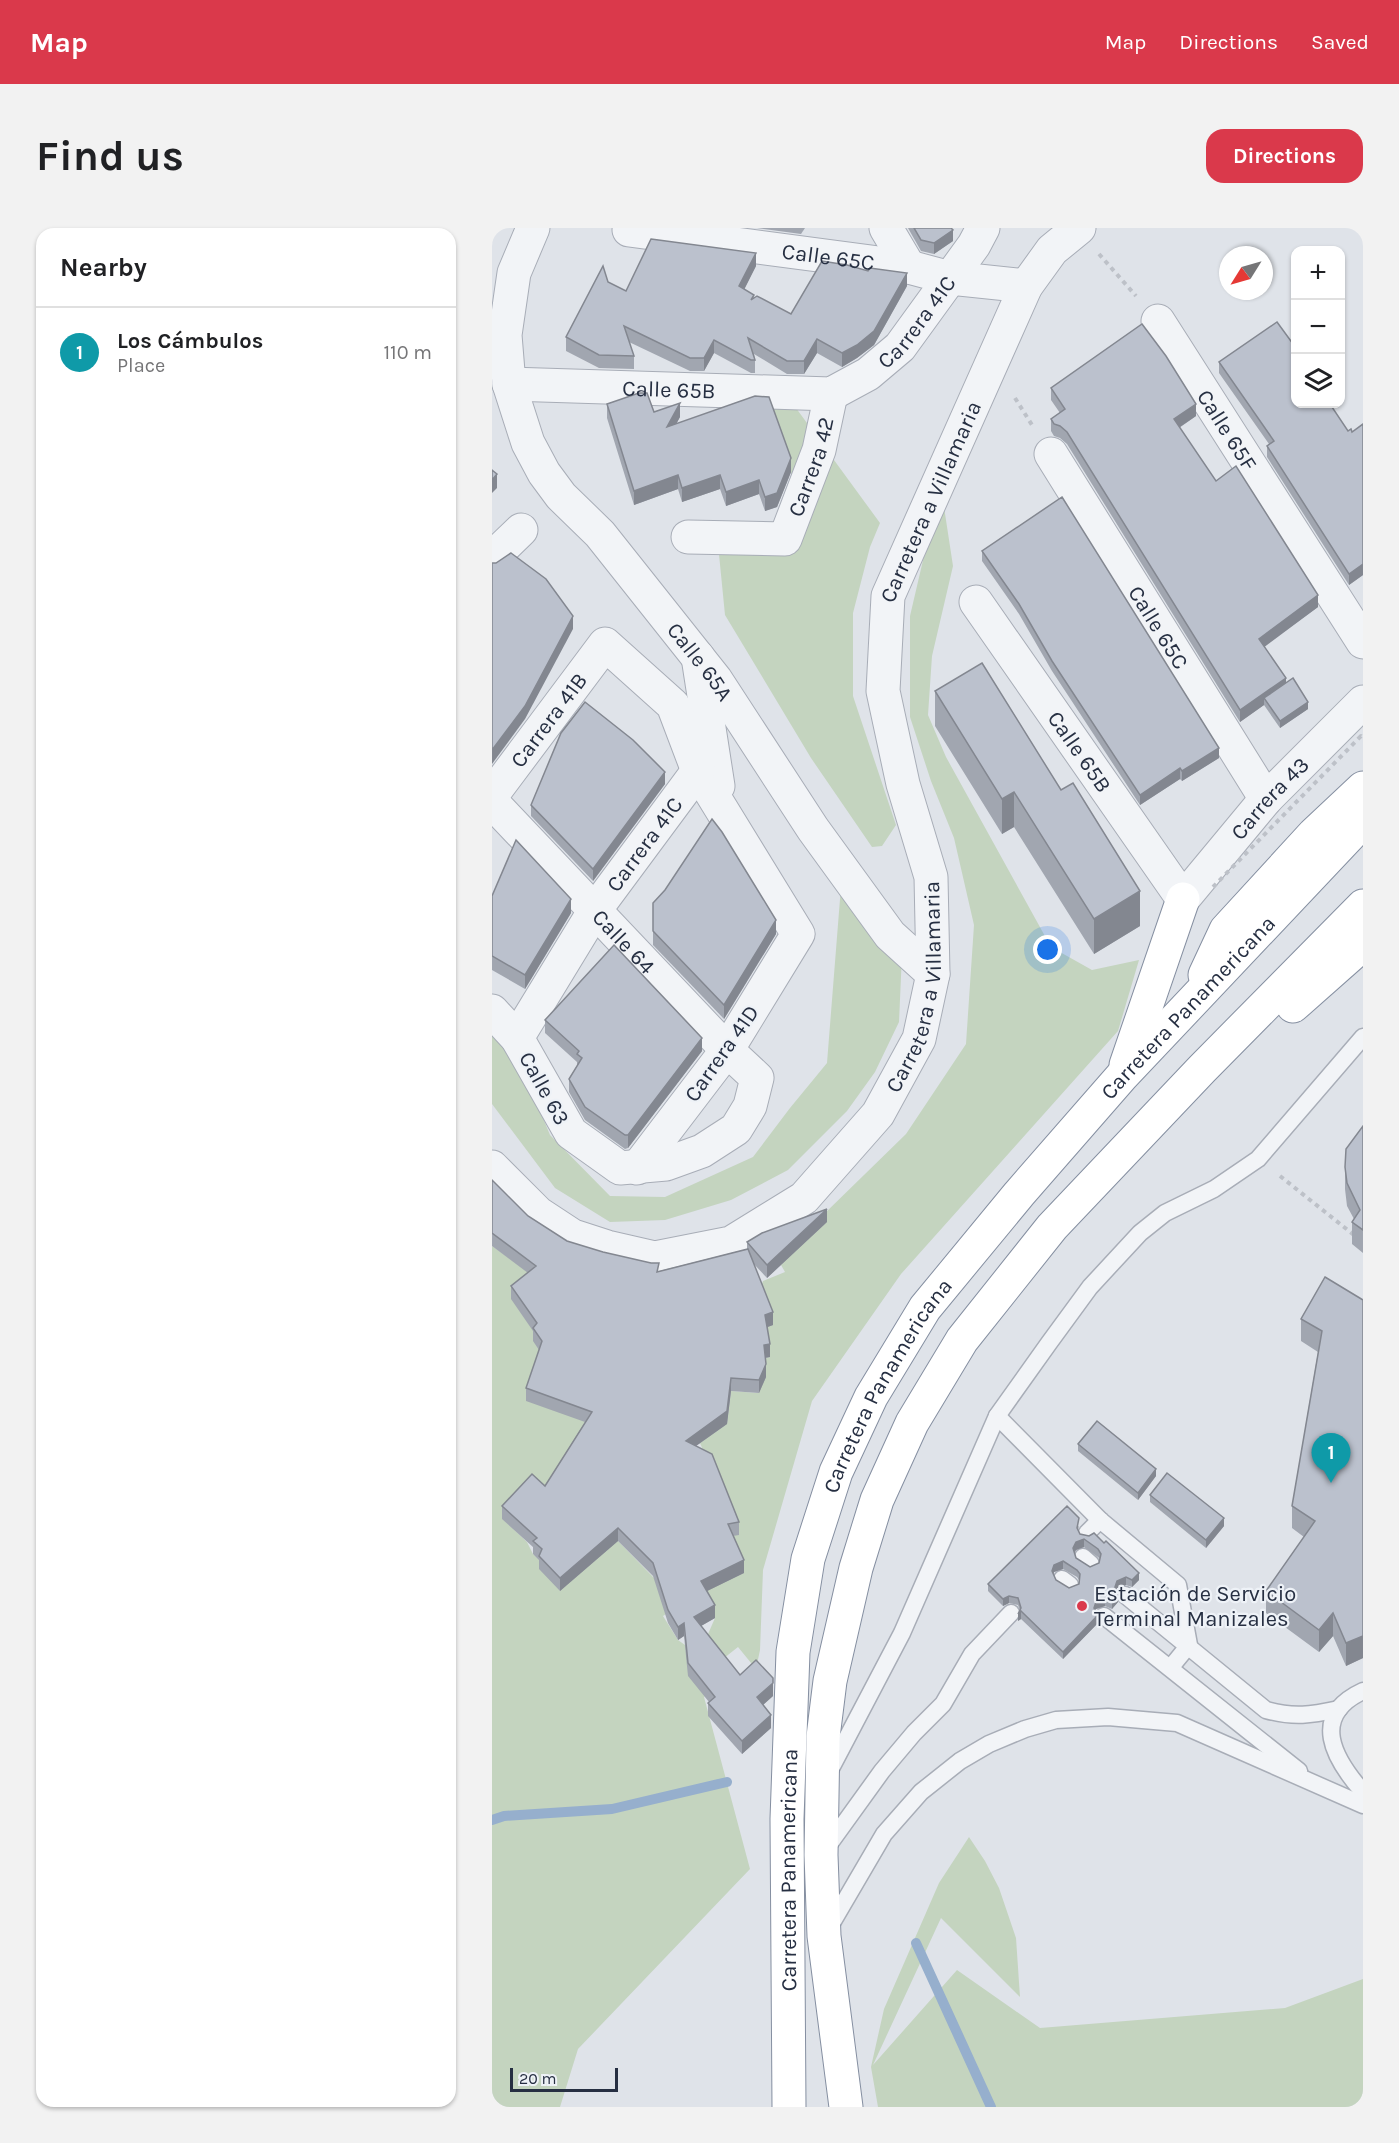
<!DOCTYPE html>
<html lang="en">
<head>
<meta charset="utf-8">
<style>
  :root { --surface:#fff; --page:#f2f2f2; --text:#202124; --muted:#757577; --line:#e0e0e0; --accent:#da394b }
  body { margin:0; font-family:Karla,sans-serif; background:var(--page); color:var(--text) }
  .controls { position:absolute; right:18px; top:18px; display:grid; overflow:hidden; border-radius:12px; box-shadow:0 2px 4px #0004 }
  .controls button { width:54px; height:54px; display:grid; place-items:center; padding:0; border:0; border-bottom:2px solid var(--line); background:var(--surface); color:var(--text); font:30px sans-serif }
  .compass { position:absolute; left:727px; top:18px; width:54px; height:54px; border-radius:50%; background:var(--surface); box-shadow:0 2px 4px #0004; rotate:233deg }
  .scale { position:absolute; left:18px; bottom:15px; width:108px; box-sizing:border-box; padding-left:6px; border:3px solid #262f42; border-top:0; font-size:16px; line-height:21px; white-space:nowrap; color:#262f42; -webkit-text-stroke:4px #eef2f7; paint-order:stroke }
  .you { position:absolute; left:556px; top:722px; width:21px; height:21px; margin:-15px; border:4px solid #fff; border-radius:50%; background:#1a73e8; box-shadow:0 0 0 9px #1a73e833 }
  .badge { display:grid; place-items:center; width:39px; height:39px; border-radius:50%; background:var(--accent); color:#fff; font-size:20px; font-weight:700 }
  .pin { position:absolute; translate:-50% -50px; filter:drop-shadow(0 2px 3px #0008) }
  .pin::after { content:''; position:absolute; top:32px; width:21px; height:18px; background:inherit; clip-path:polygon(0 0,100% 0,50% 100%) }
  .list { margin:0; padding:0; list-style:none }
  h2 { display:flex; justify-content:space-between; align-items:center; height:78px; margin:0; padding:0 24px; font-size:26px }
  h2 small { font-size:20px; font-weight:400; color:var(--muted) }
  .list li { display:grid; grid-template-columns:39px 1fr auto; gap:18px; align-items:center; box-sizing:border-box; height:90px; padding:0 24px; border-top:2px solid var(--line) }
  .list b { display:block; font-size:22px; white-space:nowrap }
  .list p { margin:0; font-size:20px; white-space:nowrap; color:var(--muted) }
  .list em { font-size:20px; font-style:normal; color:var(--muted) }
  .icon { flex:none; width:33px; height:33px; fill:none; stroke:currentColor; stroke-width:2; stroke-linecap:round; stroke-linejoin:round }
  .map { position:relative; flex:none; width:871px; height:1879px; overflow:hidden; border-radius:18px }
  header { display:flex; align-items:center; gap:36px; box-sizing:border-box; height:84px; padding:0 30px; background:var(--accent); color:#fff }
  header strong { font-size:28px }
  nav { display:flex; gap:33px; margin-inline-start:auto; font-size:21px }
  .intro { display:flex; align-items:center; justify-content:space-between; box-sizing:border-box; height:144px; padding:0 36px }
  h1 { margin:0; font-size:42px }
  .button { padding:15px 27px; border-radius:18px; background:var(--accent); color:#fff; font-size:21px; font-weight:700 }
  main { display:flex; gap:36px; padding:0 36px }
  aside { flex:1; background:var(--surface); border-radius:18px; box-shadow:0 2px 4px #0004 }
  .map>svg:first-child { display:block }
  .green { fill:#c4d4bf }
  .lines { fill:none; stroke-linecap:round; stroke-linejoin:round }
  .stream { stroke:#96afcd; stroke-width:10 }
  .service-casing { stroke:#a8adb7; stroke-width:19 }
  .minor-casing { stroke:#a8adb7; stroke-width:35 }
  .tertiary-casing { stroke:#a8adb7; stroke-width:35 }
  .trunk-casing { stroke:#858fa1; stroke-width:35 }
  .path { stroke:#bdc1c8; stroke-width:4; stroke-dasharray:4.5 4.5; stroke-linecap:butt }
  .service { stroke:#f2f4f7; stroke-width:16 }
  .minor { stroke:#f2f4f7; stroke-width:33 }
  .tertiary { stroke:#f2f4f7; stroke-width:33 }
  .trunk { stroke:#fff; stroke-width:33 }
  .path-bridge { stroke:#bdc1c8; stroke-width:4; stroke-dasharray:4.5 4.5; stroke-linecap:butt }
  .wall { fill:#a1a6b0; fill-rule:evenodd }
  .shaded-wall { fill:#838790 }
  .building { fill:#bbc1cd; stroke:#838790; stroke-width:1.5; fill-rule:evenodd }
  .poi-dot { fill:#da394b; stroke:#eef2f7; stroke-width:2 }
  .labels { text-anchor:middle; stroke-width:4.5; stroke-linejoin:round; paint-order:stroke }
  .street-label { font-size:22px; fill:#262f42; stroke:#eef2f7 }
  .poi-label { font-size:22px; fill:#262f42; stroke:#eef2f7; text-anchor:start }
</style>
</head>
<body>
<header>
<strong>Map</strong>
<nav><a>Map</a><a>Directions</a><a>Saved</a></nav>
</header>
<div class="intro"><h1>Find us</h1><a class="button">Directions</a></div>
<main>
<aside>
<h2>Nearby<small></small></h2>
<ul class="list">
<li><span class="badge" style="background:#0f9aa8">1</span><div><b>Los Cámbulos</b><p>Place</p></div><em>110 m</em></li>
</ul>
</aside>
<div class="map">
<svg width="871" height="1879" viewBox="0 0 871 1879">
  <rect width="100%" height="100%" fill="#dfe3e9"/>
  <g class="green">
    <path d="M275,178L304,180L388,295L378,319L361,385V468L404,597L390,618L380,619L319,530L233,387L224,296L296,301L308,270Z"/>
    <path d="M452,279L461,338L440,428L436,487L454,529L559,719L600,742L647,732L626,803L409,1046L320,1173L271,1342L268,1422L264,1441L246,1419L217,1442L213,1413L223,1390L209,1366L236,1309L247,1306L208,1215L235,1195L239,1163L266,1165L274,1148L272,1130L278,1129L267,1063L271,1053L293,1044L289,1037L331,987L414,906L474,816L482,697L462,610L439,553L418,489V388L432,328Z"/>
    <path d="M350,646L410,726L407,794L383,844L355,883L296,942L239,972L173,992L118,994L63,960L0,876V793L19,812L58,907L118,968L173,969L261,929L298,880L335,835Z"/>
    <path d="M0,1018L45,1050L99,1175L90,1213L65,1252L11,1291L35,1314L41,1326L50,1334L126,1313L162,1350L177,1384L171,1388L186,1412L193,1417L219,1463L212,1469L258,1641L86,1821L68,1879H0Z"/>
    <path d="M477,1609L493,1633L507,1660L524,1710L528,1769L449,1690L381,1837L465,1742L548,1800L793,1780L871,1751V1879H386L379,1839L392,1781L447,1655Z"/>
  </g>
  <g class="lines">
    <g class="stream">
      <path d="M0,1592L12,1588L120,1581L235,1554"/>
      <path d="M424,1715L499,1879"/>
    </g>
    <g class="service-casing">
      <g id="service">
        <path d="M505,1188L608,1292L686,1357L697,1417L679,1439"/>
        <path d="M595,1305L608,1292"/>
        <path d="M591,1329L599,1336"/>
        <path d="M570,1351L578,1357"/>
        <path d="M633,1367L774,1482C802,1490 819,1487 847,1481"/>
        <path d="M612,1388L807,1543"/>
        <path d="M871,1463C817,1488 842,1531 871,1564"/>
        <path d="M337,1544L410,1405L505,1188L557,1115L598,1059L648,1005L673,985L722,961L766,931L871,809"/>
        <path d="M333,1622L390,1543L422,1505L451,1476L480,1426L519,1385"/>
        <path d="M337,1700L392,1606L429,1564L468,1533L497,1516L533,1501L564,1492L616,1489L685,1495L871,1577"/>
      </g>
    </g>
    <g class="minor-casing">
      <g id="minor">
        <path d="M394,0L417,39"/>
        <path id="s1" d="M137,2L417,39L458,50L534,58"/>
        <path id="s2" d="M666,93L871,414"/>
        <path id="s3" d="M17,156L339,166L376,146L408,119L482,17L491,0"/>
        <path id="s4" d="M559,226L774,571"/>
        <path id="s5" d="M196,309L293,311L327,222L339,166"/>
        <path d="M0,330L29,302"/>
        <path id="s6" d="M484,374L691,671L774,571L871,474"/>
        <path d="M206,429L226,558"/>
        <path id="s7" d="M0,567L113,416L181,477L206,543L306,706L235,822L145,940"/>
        <path id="s8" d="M0,574L235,822L265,850L258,878L244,901L210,923L174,936L128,940L79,905L25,810L0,783"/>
        <path id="s9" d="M25,810L103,682L206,543"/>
      </g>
    </g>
    <g class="tertiary-casing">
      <g id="tertiary">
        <path id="s10" d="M41,0L22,45L13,107L17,156L36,215L52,245L69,268L108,306L224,452L321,601L398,707L441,746"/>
        <path id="s11" d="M0,939L46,985L81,1008L115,1019L163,1030L239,1015L312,970L386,886L427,811L441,746L439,649L411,556L391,463L396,368L534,58L560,22L587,0"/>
      </g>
    </g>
    <g class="trunk-casing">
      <g id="trunk">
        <path d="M713,747L734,702L822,606L871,560"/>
        <path d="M801,778L871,716"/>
        <path d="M634,837L691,671"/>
        <path id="s12" d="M297,1879L295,1591L301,1424L316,1331L344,1244L379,1169L433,1080L527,966L630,848L871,593"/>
        <path d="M354,1879L332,1708L329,1627L331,1509L338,1453L364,1340L385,1272L420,1195L470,1112L560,999L710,841L871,678"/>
      </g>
    </g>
    <g class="path">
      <path d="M607,26L644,68"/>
      <path d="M523,170L540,197"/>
      <path d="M788,948L862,1007"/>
    </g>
    <use href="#service" class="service"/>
    <use href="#minor" class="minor"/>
    <use href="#tertiary" class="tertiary"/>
    <use href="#trunk" class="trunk"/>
    <path class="path-bridge" d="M721,659L869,508L871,510"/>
  </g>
  <g class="wall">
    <path d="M265,0H313L309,6Z"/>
    <path d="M416,0H459L461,13L442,26L429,23Z"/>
    <path d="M264,38L252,61L262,70L299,86L415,58L382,117L365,130L350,139L325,125L312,146H295L262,126L263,132V145H259L222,125L212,143H198L137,114L142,128V141L107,140L74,123V109L116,54L134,63Z"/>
    <path d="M727,134L804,176L856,203L860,204L871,196V347L857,357L775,229V218L777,216L727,145Z"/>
    <path d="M559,160L704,188L687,200L724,253L826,379L772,418L794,455L816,481L788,500L772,477L748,494L575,216L568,210L562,208L559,203V191L568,185L559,172Z"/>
    <path d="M115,176L188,189L184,196L299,244L285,279L273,283L267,266L234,278L228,261L190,274L186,261L142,277L115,190Z"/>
    <path d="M490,323L727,530L690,553L688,551L648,577L560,443L527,386L490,333Z"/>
    <path d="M443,463L569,562L648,698L602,726L522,599L510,606L443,498Z"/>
    <path d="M173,556L101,653L39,588V577Z"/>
    <path d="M0,668L79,685L33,761L0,742Z"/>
    <path d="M161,675L284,706L232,791L161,717Z"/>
    <path d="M53,792L210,823L136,920L133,921L93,892L77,864V851L85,838V834L53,805Z"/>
    <path d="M871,898V1025L860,1016V994L862,991L855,978L853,961V939Z"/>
    <path d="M0,952L36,988L75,1013L167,1043L255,1021V1014L335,994L275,1050L261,1035L281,1097L275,1099L278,1129L273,1130L274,1149L267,1165L239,1163L235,1196L204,1218L247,1294V1307L241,1308L252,1345L215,1363L223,1390L209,1398L248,1447L281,1450V1468L271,1477L279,1500L250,1526L216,1488V1475L217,1474L196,1448L192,1408L186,1412L176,1395L161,1348L126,1313L68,1363L47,1341V1332L41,1326V1319L10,1291V1278L53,1258L93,1194L34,1173V1160L47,1122L41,1113V1103L19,1071V1058L36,1045L0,1018Z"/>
    <path d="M871,1072V1430L854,1438L841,1408L827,1424L774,1385V1363L812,1309L800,1300V1278L826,1124L809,1113V1091Z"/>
    <path d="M586,1216L664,1248L646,1272L586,1223Z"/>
    <path d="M658,1267L732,1298L714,1320L658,1274Z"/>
    <path d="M587,1298L586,1302L588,1306L647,1352L640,1359L634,1357L625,1360L624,1363L626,1374L620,1381L613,1378L604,1381L603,1384L605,1396L571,1431L529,1391L526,1393L528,1383L526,1377L517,1375L511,1378L496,1363V1356ZM592,1319L606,1329L608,1331L607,1335L598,1339L584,1330L582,1324L584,1322ZM571,1341L585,1349L587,1352V1356L577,1360L564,1352L561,1346L562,1344Z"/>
  </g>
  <g class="shaded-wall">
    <path d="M461,2V13L442,26V15Z"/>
    <path d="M264,25V38L247,72V58Z"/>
    <path d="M415,45V58L382,117L365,130L350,139V125Z"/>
    <path d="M325,111V125L312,146V133Z"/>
    <path d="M222,112V125L212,143V130Z"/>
    <path d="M188,175V189L175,213V199Z"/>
    <path d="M704,176V188L682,203V191Z"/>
    <path d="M299,230V244L285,279L273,283V269Z"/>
    <path d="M5,246V260L0,265V252Z"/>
    <path d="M186,247V261L142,277V263Z"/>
    <path d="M228,247V261L190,274V260Z"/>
    <path d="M267,252V266L234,278V264Z"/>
    <path d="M871,336V347L857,357V346Z"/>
    <path d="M826,367V379L767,423V411Z"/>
    <path d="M81,388V401L33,491L0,536V522Z"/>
    <path d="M794,450V462L772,470V477L748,494V482Z"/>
    <path d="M816,474V481L788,500V493Z"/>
    <path d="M727,520V530L690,553V543Z"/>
    <path d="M688,540V551L648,577V567Z"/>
    <path d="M173,544V556L101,653V641Z"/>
    <path d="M522,564V599L510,606V571Z"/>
    <path d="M648,663V698L602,726V691Z"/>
    <path d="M79,671V685L33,761V747Z"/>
    <path d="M284,692V706L232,791V777Z"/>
    <path d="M210,810V823L136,920V907Z"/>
    <path d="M335,981V994L275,1050V1037Z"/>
    <path d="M281,1084V1097L273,1100V1087Z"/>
    <path d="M278,1116V1129L272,1130V1117Z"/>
    <path d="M274,1136V1149L267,1165V1152Z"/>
    <path d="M239,1150V1163L235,1196L194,1225V1213Z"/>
    <path d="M664,1241V1248L646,1272V1265Z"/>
    <path d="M732,1290V1298L714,1320V1312Z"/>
    <path d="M126,1300V1313L68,1363V1350Z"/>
    <path d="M592,1311V1319L584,1322L581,1328V1320L584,1314Z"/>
    <path d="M252,1332V1345L209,1366V1353Z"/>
    <path d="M571,1333V1341L562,1344L560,1350V1343L562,1337Z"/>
    <path d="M647,1345V1352L640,1359V1352Z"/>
    <path d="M634,1349V1357L625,1360L623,1366V1359L625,1353Z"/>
    <path d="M626,1367V1374L620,1381V1373Z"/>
    <path d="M517,1368V1375L511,1378V1371Z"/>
    <path d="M613,1370V1378L604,1381L602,1387V1380L604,1374Z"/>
    <path d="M223,1377V1390L202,1402V1389Z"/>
    <path d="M529,1383V1391L526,1393V1386Z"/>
    <path d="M841,1385V1408L827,1424V1402Z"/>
    <path d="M605,1388V1396L571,1431V1424Z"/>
    <path d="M192,1395V1408L186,1412V1399Z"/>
    <path d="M871,1408V1430L854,1438V1415Z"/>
    <path d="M281,1455V1468L265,1482V1469Z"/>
    <path d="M279,1487V1500L250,1526V1513Z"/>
  </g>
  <g class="building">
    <path d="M422,0H459L461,2L442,15L429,12Z"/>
    <path d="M159,11L264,25L247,58L262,67L259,72L265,68L299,86L330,33L355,37L376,43L378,40L415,45L382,103L365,117L350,125L325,111L312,133H295L256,110L263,132H259L222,112L212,130H198L132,98L142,128L107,127L74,109L111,38L116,54L134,63Z"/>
    <path d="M785,94L804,120V176H838L856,203L859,201L860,204L871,196V336L857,346L775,218L782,213L727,134Z"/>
    <path d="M650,96L674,128L704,176L682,191L724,253L744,238L826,367L767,411L794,450L748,482L575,204L568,198L562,196L559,191L573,181L559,160Z"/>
    <path d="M147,165H155L162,184L188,175L175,199L263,168L277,169L299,230L285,265L273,269L267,252L234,264L228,247L190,260L186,247L142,263L115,176Z"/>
    <path d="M0,242L5,246L0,252Z"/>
    <path d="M570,269L727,520L690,543L688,540L648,567L560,433L527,376L490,323Z"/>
    <path d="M19,325L54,351L81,388L33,478L0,522V335H4Z"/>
    <path d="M490,435L569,562L581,555L648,663L602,691L522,564L510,571L443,463Z"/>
    <path d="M801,450L816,474L788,493L772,470Z"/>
    <path d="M93,474L141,512L173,544L101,641L39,577L69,505Z"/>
    <path d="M220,591L230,604L284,692L232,777L161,703V675L173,662Z"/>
    <path d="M24,612L79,671L33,747L0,728V668Z"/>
    <path d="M122,717L210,810L136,907H133L93,879L77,851L90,830L85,826L87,823L53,792Z"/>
    <path d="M871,898V1002L860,994L868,982L855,955L853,939L854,921Z"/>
    <path d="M0,952L36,988L75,1013L111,1024L159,1035H167L165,1044L256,1021L281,1084L273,1087L278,1116L272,1117L274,1136L267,1152L239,1150L235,1183L194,1213L220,1226L247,1294L236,1296L252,1332L209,1353L223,1377L202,1389L248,1447L264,1432L281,1450V1455L265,1469L279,1487L250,1513L216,1475L223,1469L196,1435L192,1395L186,1399L176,1382L161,1335L126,1300L68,1350L47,1328L50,1321L41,1313L45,1310L10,1278L40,1246L53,1258L100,1184L34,1160L50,1113L41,1100L45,1095L19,1058L44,1038L0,1005Z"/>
    <path d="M335,981L275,1037L255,1014L270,1005Z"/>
    <path d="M833,1049L871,1072V1408L854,1415L841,1385L827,1402L774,1363L823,1293L800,1278L830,1103L809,1091Z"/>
    <path d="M605,1193L664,1241L646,1265L586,1216Z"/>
    <path d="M675,1245L732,1290L714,1312L658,1267Z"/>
    <path d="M575,1278L587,1290L585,1300L588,1306L597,1308L602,1305L612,1315L614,1313L647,1345L640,1352L634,1349L625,1353L623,1359L626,1367L620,1373L613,1370L604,1374L602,1380L605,1388L571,1424L529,1383L526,1386L529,1380L526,1370L517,1368L511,1371L496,1356ZM592,1311L606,1321L609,1326L607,1335L598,1339L584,1330L581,1320L584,1314ZM571,1333L585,1342L588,1346L587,1356L577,1360L564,1352L560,1343L562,1337Z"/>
  </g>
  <circle class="poi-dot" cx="590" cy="1378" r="6"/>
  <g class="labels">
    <g class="street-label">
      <text dy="8" stroke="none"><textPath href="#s1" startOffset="201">Calle 65C</textPath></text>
      <text dy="8" stroke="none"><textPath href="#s3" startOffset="436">Carrera 41C</textPath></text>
      <text dy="8" stroke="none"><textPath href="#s3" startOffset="160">Calle 65B</textPath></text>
      <text dy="8" stroke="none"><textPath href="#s2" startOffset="129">Calle 65F</textPath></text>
      <text dy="8" stroke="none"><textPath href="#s5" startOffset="174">Carrera 42</textPath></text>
      <text dy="8" stroke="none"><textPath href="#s11" startOffset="1107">Carretera a Villamaria</textPath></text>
      <text dy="8" stroke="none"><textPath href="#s4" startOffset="204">Calle 65C</textPath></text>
      <text dy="8" stroke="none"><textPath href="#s10" startOffset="502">Calle 65A</textPath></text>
      <text dy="8" stroke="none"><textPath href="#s7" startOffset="94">Carrera 41B</textPath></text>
      <text dy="8" stroke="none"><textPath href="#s6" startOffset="182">Calle 65B</textPath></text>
      <text dy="8" stroke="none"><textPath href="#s6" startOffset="495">Carrera 43</textPath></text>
      <text dy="8" stroke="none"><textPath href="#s9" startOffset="232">Carrera 41C</textPath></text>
      <text dy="8" stroke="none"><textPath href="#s8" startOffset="192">Calle 64</textPath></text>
      <text dy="8" stroke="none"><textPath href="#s11" startOffset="603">Carretera a Villamaria</textPath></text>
      <text dy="8" stroke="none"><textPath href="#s12" startOffset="1227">Carretera Panamericana</textPath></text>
      <text transform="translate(229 825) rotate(-55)" y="8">Carrera 41D</text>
      <text transform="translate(53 860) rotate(61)" y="8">Calle 63</text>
      <text dy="8" stroke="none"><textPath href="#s12" startOffset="741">Carretera Panamericana</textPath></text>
      <text dy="8" stroke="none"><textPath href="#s12" startOffset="237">Carretera Panamericana</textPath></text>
    </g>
    <g class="poi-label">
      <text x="602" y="1373">Estación de Servicio<tspan x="602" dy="25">Terminal Manizales</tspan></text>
    </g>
  </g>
</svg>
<div class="controls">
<button>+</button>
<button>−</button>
<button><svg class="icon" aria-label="layers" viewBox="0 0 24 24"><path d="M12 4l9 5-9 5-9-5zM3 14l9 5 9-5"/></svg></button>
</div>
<svg class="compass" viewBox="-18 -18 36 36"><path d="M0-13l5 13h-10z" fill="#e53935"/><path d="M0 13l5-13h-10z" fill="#757577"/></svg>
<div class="scale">20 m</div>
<div class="you"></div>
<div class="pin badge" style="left:839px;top:1255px;background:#0f9aa8">1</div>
</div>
</main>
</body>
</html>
